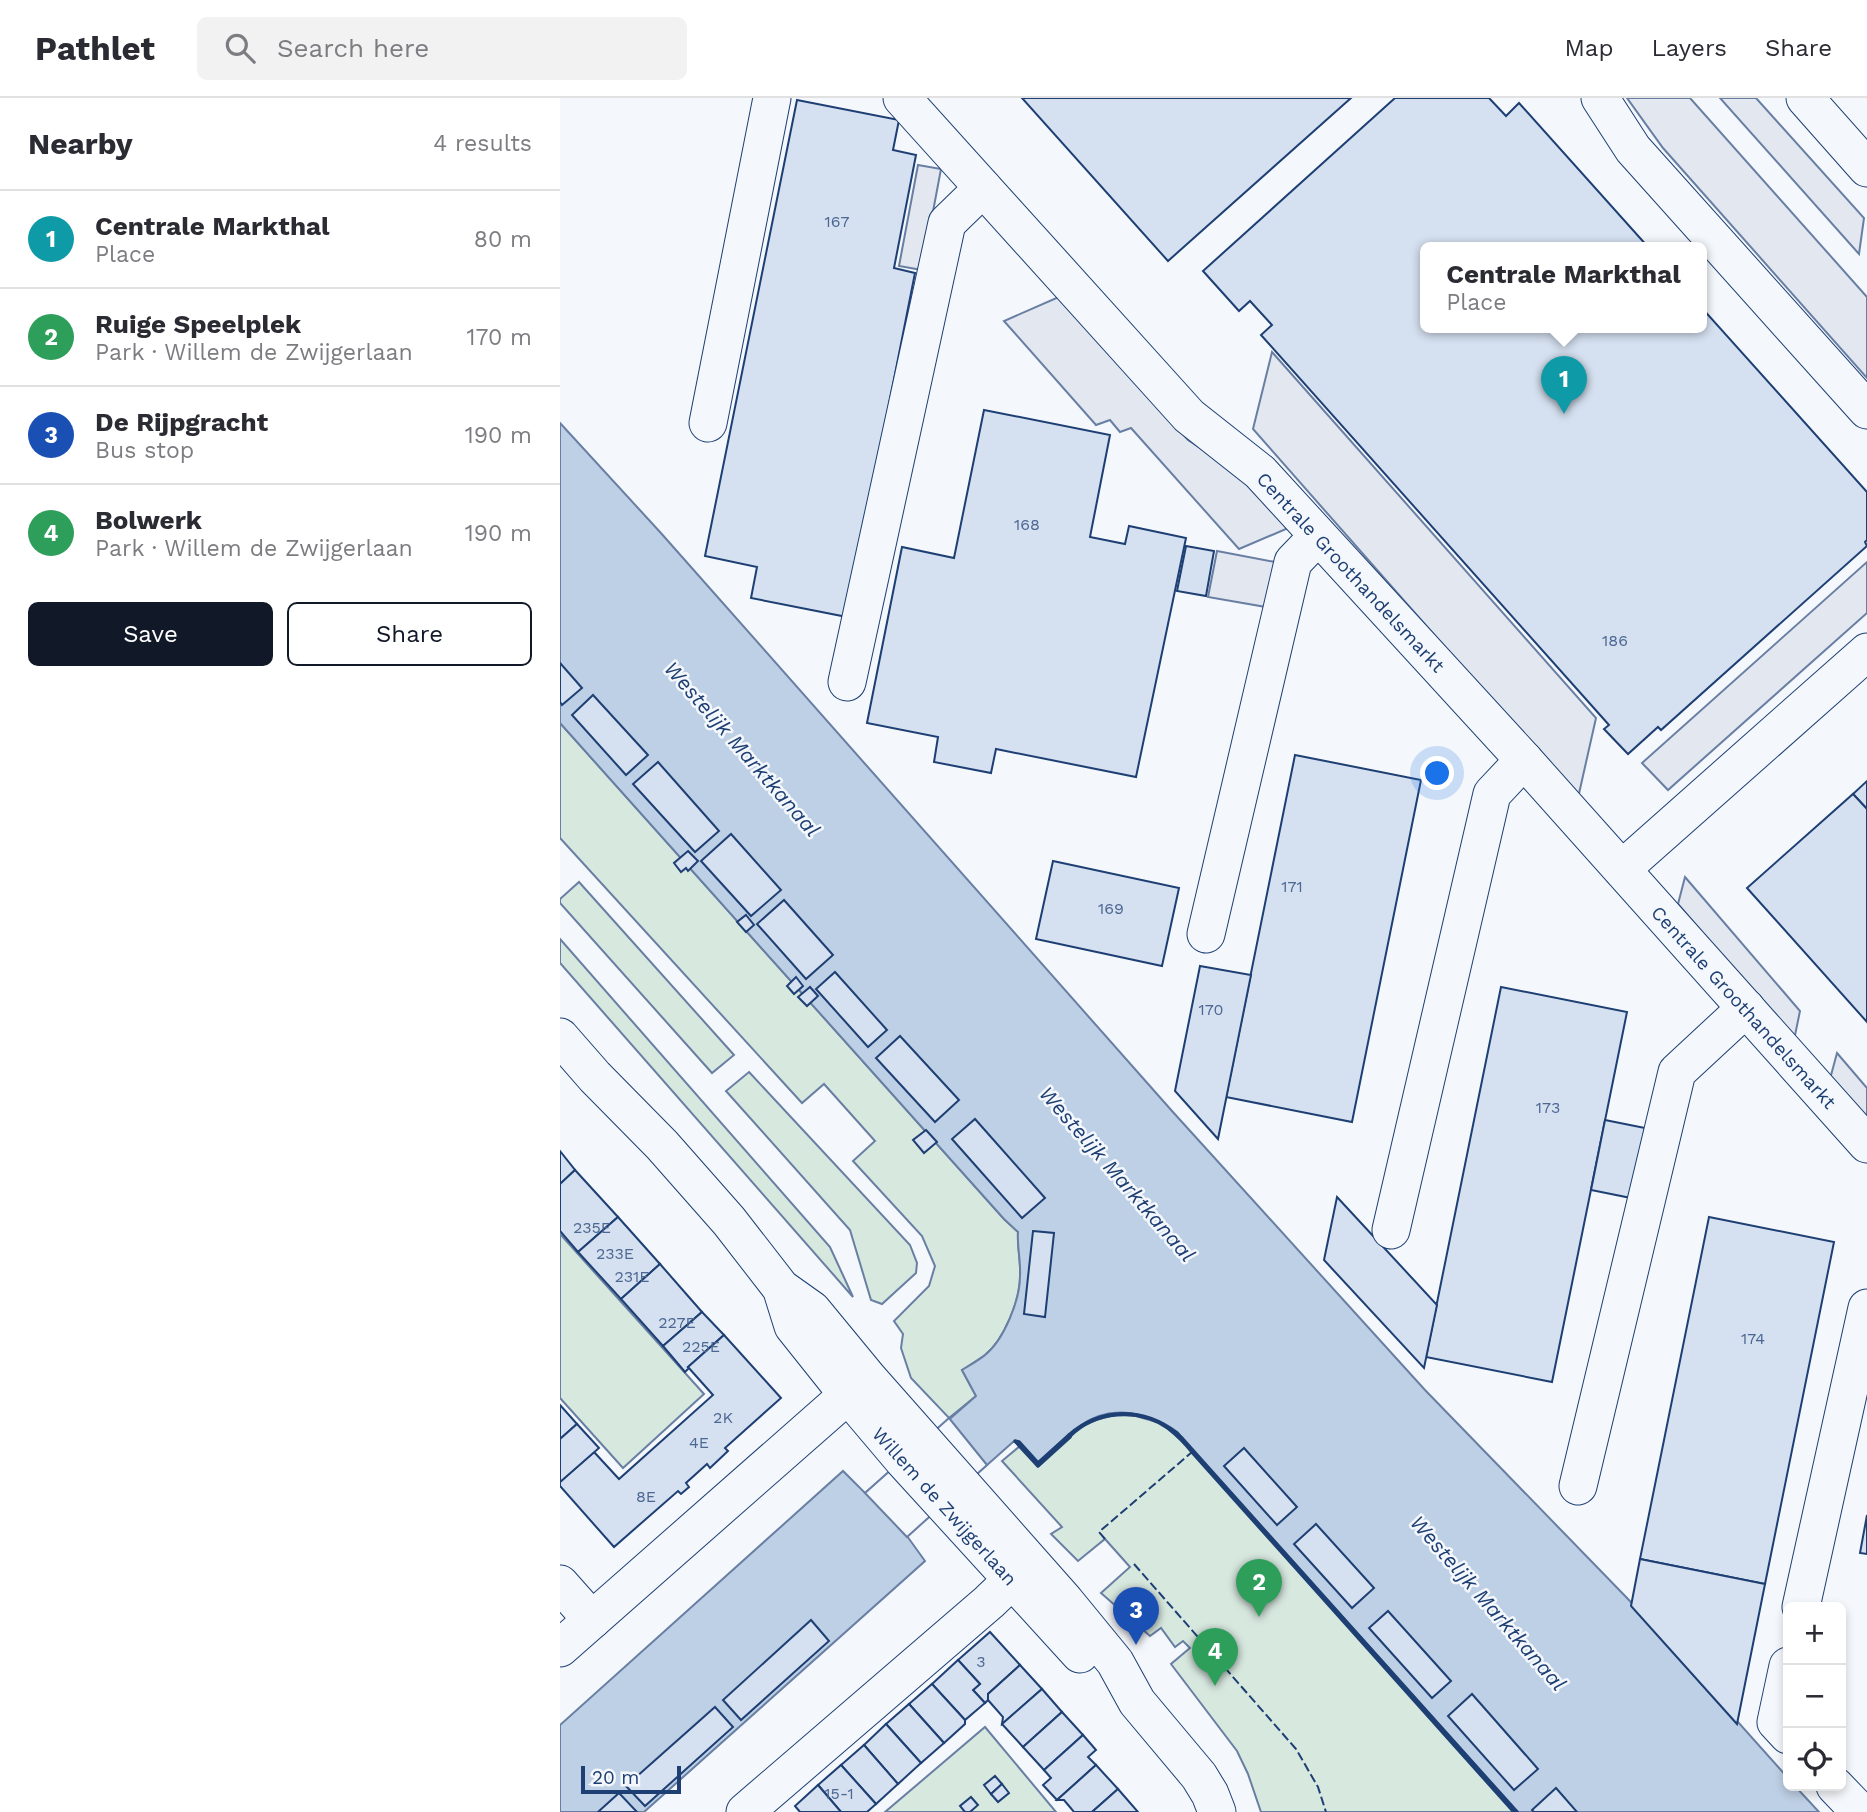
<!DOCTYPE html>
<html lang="en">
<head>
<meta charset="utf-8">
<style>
  :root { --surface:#fff; --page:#f2f2f3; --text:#2b2b33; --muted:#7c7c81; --line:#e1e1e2; --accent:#111827 }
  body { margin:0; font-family:"Work Sans",sans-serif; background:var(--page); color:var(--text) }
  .controls { position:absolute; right:21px; bottom:21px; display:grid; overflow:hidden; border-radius:10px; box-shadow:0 4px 10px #0003 }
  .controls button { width:63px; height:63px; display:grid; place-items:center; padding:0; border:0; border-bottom:2px solid var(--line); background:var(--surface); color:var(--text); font:35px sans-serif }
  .scale { position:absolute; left:21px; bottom:18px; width:100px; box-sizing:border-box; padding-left:7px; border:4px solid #1d3f73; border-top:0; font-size:19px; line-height:24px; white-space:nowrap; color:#1d3f73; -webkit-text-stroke:5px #f4f7fb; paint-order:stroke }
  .you { position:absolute; left:878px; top:676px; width:24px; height:24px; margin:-18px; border:5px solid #fff; border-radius:50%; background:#1a73e8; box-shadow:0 0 0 10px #1a73e833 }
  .badge { display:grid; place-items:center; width:46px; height:46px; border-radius:50%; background:var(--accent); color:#fff; font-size:23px; font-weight:700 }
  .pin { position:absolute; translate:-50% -58px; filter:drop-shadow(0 2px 4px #0008) }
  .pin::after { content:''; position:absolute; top:37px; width:24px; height:21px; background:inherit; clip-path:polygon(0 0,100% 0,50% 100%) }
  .popup { position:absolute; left:860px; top:144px; width:287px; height:91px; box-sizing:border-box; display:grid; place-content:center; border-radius:10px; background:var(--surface); filter:drop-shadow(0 2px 5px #0005); font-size:23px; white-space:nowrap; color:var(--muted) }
  .popup b { font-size:26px; color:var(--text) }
  .popup::after { content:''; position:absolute; left:50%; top:100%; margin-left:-14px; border:14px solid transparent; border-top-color:var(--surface) }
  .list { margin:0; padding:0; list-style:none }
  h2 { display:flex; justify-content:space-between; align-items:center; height:91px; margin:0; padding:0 28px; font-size:30px }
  h2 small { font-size:23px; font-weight:400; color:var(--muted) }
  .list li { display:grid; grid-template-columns:46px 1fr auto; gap:21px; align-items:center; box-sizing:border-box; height:98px; padding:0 28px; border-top:2px solid var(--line) }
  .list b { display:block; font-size:26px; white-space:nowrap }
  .list p { margin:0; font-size:23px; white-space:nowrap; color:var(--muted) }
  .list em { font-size:23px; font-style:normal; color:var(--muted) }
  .actions { display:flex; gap:14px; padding:21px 28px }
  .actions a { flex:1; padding:16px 0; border:2px solid var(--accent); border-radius:10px; text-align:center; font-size:24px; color:var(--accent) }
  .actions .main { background:var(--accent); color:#fff }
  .icon { flex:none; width:38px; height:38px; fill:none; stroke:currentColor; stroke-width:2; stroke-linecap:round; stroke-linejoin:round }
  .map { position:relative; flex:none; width:1307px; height:1714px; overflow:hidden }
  header { display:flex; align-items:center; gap:42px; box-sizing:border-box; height:98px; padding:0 35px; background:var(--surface); border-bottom:2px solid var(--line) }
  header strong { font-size:33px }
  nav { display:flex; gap:38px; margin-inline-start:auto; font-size:24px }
  .search { width:490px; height:63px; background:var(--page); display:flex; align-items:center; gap:18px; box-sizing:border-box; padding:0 24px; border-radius:10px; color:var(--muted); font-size:26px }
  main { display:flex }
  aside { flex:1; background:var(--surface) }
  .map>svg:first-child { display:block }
  .green { fill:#d7e8df; stroke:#687fa3; stroke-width:2 }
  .parking { fill:#e3e8f0; stroke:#687fa3; stroke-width:2 }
  .water { fill:#bed0e5; stroke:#687fa3; stroke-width:2 }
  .pier { fill:#f4f7fb; stroke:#687fa3; stroke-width:2 }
  .building { fill:#d5e0f0; stroke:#1d3f73; stroke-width:2 }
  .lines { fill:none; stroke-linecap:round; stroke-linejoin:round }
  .minor-casing { stroke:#1d3f73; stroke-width:39 }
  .minor { stroke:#f4f7fb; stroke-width:37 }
  .fence { stroke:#1d3f73; stroke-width:2; stroke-dasharray:9 3.5; stroke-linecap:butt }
  .wall { stroke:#1d3f73; stroke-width:3.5 }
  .labels { text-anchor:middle; stroke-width:5; stroke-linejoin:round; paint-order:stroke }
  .number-label { font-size:16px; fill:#4b6792 }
  .street-label { font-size:19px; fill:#1d3f73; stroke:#f4f7fb }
  .water-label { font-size:21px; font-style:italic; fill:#1d3f73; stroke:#f4f7fb }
</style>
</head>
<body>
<header>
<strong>Pathlet</strong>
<div class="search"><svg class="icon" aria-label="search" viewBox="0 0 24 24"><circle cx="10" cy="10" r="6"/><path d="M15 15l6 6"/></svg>Search here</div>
<nav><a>Map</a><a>Layers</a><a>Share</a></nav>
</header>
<main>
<aside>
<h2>Nearby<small>4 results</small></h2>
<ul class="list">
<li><span class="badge" style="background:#0f9aa8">1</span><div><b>Centrale Markthal</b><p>Place</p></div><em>80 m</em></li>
<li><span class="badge" style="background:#2e9e5b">2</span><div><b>Ruige Speelplek</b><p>Park · Willem de Zwijgerlaan</p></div><em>170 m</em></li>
<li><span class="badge" style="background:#1a4fb4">3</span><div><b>De Rijpgracht</b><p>Bus stop</p></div><em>190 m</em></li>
<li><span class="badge" style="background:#2e9e5b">4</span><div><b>Bolwerk</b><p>Park · Willem de Zwijgerlaan</p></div><em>190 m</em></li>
</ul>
<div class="actions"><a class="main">Save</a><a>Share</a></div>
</aside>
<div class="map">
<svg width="1307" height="1714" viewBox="0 0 1307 1714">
  <rect width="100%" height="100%" fill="#f4f7fb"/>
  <g class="green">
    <path d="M0,625L444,1121L458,1134C457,1149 461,1164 460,1178C460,1202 444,1242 425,1257C418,1262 410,1267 402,1272L416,1298L389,1320L351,1280L341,1250L343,1236L334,1223L369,1188L375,1168L362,1138L293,1063L315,1043L264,986L242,1005L0,740Z"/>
    <path d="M19,784L174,957L152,975L0,805V801Z"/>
    <path d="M0,841L270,1149L293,1199L0,865Z"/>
    <path d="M189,974L350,1147L357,1165L356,1175L322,1206L311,1202L290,1132L166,993Z"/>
    <path d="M0,1136L144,1296L63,1370L0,1300Z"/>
    <path d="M569,1316L600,1325L620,1340L954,1714H701L688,1676L677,1653L611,1566L630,1550L623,1543L615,1549L601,1530L590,1538L541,1495L570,1469L545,1441L518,1463L491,1436L502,1429L442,1363L460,1348L478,1368C509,1340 523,1317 569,1316Z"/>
    <path d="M425,1629L496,1714H325Z"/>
  </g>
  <g class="parking">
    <path d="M1067,0H1130L1307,199V280L1103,50Z"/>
    <path d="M1160,0H1196L1304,120L1299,156Z"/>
    <path d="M358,67L381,71L362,172L339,168Z"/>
    <path d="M508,195L502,200L628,342L679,375L733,428L679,451L571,330L560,334L550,322L536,327L444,223Z"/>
    <path d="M712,254L1036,620L1018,700L693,331Z"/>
    <path d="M657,453L715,464L706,509L648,499Z"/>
    <path d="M1307,464V515L1108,692L1082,665Z"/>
    <path d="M1125,779L1240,913L1234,942L1118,806Z"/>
    <path d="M1277,955L1307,990V1025L1270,981Z"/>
  </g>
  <path class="water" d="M0,325L100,434L612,1013L865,1292L1068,1501L1228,1680V1688H1235L1259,1714H957L622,1339C592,1315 553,1304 520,1328C505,1339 492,1353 478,1365L459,1344H453L347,1438L365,1463L84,1714H0V1627L283,1373L305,1395L416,1298L402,1272C410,1267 418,1263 425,1257C444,1242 460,1202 460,1178C461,1164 457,1149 458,1134L444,1121L0,625Z"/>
  <path class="pier" d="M389,1320L427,1367L347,1439L305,1395Z"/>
  <g class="building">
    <path d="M462,0H791L608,163Z"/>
    <path d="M835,0H929L946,18L959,5L1089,150H866V230H1142V210L1307,394V442L1305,444L1307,448L1101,632L1098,629L1068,656L1044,631L1049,627L701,237L712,227L690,203L679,213L643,173Z"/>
    <path d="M237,2L339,22L333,52L356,57L334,170L355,175L287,519L191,500L197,469L145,458Z"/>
    <path d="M424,312L550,337L530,439L565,446L569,428L626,440L576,679L436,651L431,675L374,664L378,639L307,625L342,449L394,460Z"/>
    <path d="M626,448L654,453L646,498L617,493Z"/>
    <path d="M0,565L22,590L2,607L0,604Z"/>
    <path d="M33,597L88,657L66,677L12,617Z"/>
    <path d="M735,657L861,682L792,1024L666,999Z"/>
    <path d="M98,664L159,733L135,754L73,686Z"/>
    <path d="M1307,683V711L1293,696Z"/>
    <path d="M1293,696L1307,711V924L1187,790Z"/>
    <path d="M171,736L221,792L191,818L141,763Z"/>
    <path d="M128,753L138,763L128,773L126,770L121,774L114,765Z"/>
    <path d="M493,763L619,790L602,868L476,841Z"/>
    <path d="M224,802L273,857L246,881L197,826Z"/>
    <path d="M186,817L194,827L186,834L177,824Z"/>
    <path d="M640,868L691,877L658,1041L615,993Z"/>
    <path d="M275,874L327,932L308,949L256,891Z"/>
    <path d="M236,879L243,888L234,896L227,888Z"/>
    <path d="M250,889L258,898L247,908L238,899Z"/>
    <path d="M941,889L1067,914L992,1284L866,1259Z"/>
    <path d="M340,938L399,1002L375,1024L316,960Z"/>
    <path d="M415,1021L485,1100L462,1120L392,1041Z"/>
    <path d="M1045,1022L1085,1030L1071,1100L1031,1092Z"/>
    <path d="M366,1032L377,1044L364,1055L353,1042Z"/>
    <path d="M0,1053L15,1072L0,1086Z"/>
    <path d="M15,1072L58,1119L18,1154L0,1133V1086Z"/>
    <path d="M777,1099L877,1207L864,1270L764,1162Z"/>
    <path d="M58,1119L100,1166L61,1201L18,1154Z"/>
    <path d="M1149,1119L1274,1144L1205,1486L1080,1461Z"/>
    <path d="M473,1133L494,1135L485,1219L464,1216Z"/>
    <path d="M100,1166L142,1214L103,1248L61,1201Z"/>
    <path d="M142,1214L164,1237L128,1269L129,1270L125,1274L103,1248Z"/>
    <path d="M164,1237L221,1300L165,1350L168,1353L150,1370L147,1366L126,1385L129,1389L121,1396L118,1393L54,1449L0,1388V1384L34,1354L59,1381L153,1297L128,1269Z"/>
    <path d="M0,1307L17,1326L0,1341Z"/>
    <path d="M17,1326L39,1350L0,1384V1341Z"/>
    <path d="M684,1350L737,1409L717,1427L664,1368Z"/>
    <path d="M1307,1417V1456L1300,1455Z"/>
    <path d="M756,1426L814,1490L792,1510L734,1446Z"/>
    <path d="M1080,1461L1205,1486L1177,1626L1071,1508Z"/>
    <path d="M828,1513L891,1583L872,1600L809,1530Z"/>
    <path d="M251,1522L269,1543L181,1622L163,1602Z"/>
    <path d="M430,1534L460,1567L428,1596V1602L425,1605L413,1592L420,1586L398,1562Z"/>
    <path d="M398,1562L420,1586L413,1592L425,1605L405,1622L372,1586Z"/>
    <path d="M460,1567L482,1591L442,1626L443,1619L428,1602V1596Z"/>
    <path d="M372,1586L405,1622V1626L384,1645L349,1606Z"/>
    <path d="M482,1591L502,1614L463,1649L442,1626Z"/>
    <path d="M912,1596L978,1671L954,1692L888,1618Z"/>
    <path d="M349,1606L384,1645L361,1665L326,1626Z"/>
    <path d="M155,1609L173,1629L85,1708L66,1688Z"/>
    <path d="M502,1614L523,1637L484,1672L463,1649Z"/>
    <path d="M326,1626L361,1665L338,1686L304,1647Z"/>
    <path d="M523,1637L536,1652L528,1659L536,1667L497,1702L483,1687L491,1680L484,1672Z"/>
    <path d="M304,1647L338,1686L316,1706L281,1667Z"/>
    <path d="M281,1667L316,1706L307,1714H281L258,1687Z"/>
    <path d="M536,1667L558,1691L532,1714H514L504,1702H497Z"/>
    <path d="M435,1678L442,1686L431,1696L424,1687Z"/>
    <path d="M442,1686L449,1695L438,1704L431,1696Z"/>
    <path d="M258,1687L281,1714H240L235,1708Z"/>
    <path d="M996,1690L1017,1714H974L972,1712Z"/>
    <path d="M558,1691L578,1714H532Z"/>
    <path d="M59,1695L77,1714H38Z"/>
    <path d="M411,1699L418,1707L410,1714H405L400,1708Z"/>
  </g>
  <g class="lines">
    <g class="minor-casing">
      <g id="minor">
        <path d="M342,0L629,318L700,374L964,662L1307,1046"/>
        <path d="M1040,0L1073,51L1307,312"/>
        <path d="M1245,0L1307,70"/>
        <path d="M148,325L212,0"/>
        <path d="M287,584L387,125L423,90"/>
        <path d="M1062,771L1307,554"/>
        <path d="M646,836L733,464L758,438"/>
        <path d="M0,939L35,979L102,1047L169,1123L221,1190L252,1212L308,1280L505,1503L555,1564L577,1604L639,1678L650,1696L657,1714"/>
        <path d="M831,1132L932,696L964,662"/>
        <path d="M223,1196L233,1228L288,1297L343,1362L520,1556"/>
        <path d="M1018,1388L1117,974L1186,910"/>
        <path d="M0,1486L32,1522"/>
        <path d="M1241,1509L1307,1210"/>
        <path d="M0,1550L307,1280"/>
        <path d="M1228,1568L1216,1624L1228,1637"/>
        <path d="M1275,1688L1300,1714"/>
        <path d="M185,1714L429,1504L469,1466"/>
      </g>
    </g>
    <use href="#minor" class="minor"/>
    <g class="fence">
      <path d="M545,1441L539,1434L632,1354L954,1714"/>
      <path d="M574,1466L736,1651L758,1689L766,1714"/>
    </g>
    <g class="wall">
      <path d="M509,1337L510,1339L478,1368L455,1343L459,1344L478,1365Z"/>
      <path d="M954,1714L632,1354C625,1345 617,1337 608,1330C578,1309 535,1313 510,1338L509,1337C541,1309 583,1309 617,1335L957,1714"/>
    </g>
  </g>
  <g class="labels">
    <g class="number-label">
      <text x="277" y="129">167</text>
      <text x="467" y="432">168</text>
      <text x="1055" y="548">186</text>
      <text x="732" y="794">171</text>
      <text x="551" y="816">169</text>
      <text x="651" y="917">170</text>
      <text x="988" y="1015">173</text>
      <text x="32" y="1135">235E</text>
      <text x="55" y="1161">233E</text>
      <text x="72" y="1184">231E</text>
      <text x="117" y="1230">227E</text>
      <text x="1193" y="1246">174</text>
      <text x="141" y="1254">225E</text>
      <text x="163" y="1325">2K</text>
      <text x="139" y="1350">4E</text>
      <text x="86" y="1404">8E</text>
      <text x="421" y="1569">3</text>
      <text x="279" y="1701">15-1</text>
    </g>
    <g class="street-label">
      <text transform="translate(791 474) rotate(47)" y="7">Centrale Groothandelsmarkt</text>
      <text transform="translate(1184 909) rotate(48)" y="7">Centrale Groothandelsmarkt</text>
      <text transform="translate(385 1408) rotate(48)" y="7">Willem de Zwijgerlaan</text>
    </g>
    <g class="water-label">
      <text transform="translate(182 651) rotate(49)" y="7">Westelijk Marktkanaal</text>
      <text transform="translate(557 1076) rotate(49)" y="7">Westelijk Marktkanaal</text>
      <text transform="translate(928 1505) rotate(49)" y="7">Westelijk Marktkanaal</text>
    </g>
  </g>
</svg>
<div class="controls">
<button>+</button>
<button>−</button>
<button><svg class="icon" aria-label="locate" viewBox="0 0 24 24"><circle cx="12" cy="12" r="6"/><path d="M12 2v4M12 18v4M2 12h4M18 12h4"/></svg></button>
</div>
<div class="scale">20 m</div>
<div class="you"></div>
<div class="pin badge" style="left:1004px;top:316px;background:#0f9aa8">1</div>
<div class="popup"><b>Centrale Markthal</b>Place</div>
<div class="pin badge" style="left:699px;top:1519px;background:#2e9e5b">2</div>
<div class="pin badge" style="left:576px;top:1547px;background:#1a4fb4">3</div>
<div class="pin badge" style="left:655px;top:1588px;background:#2e9e5b">4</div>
</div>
</main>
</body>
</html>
